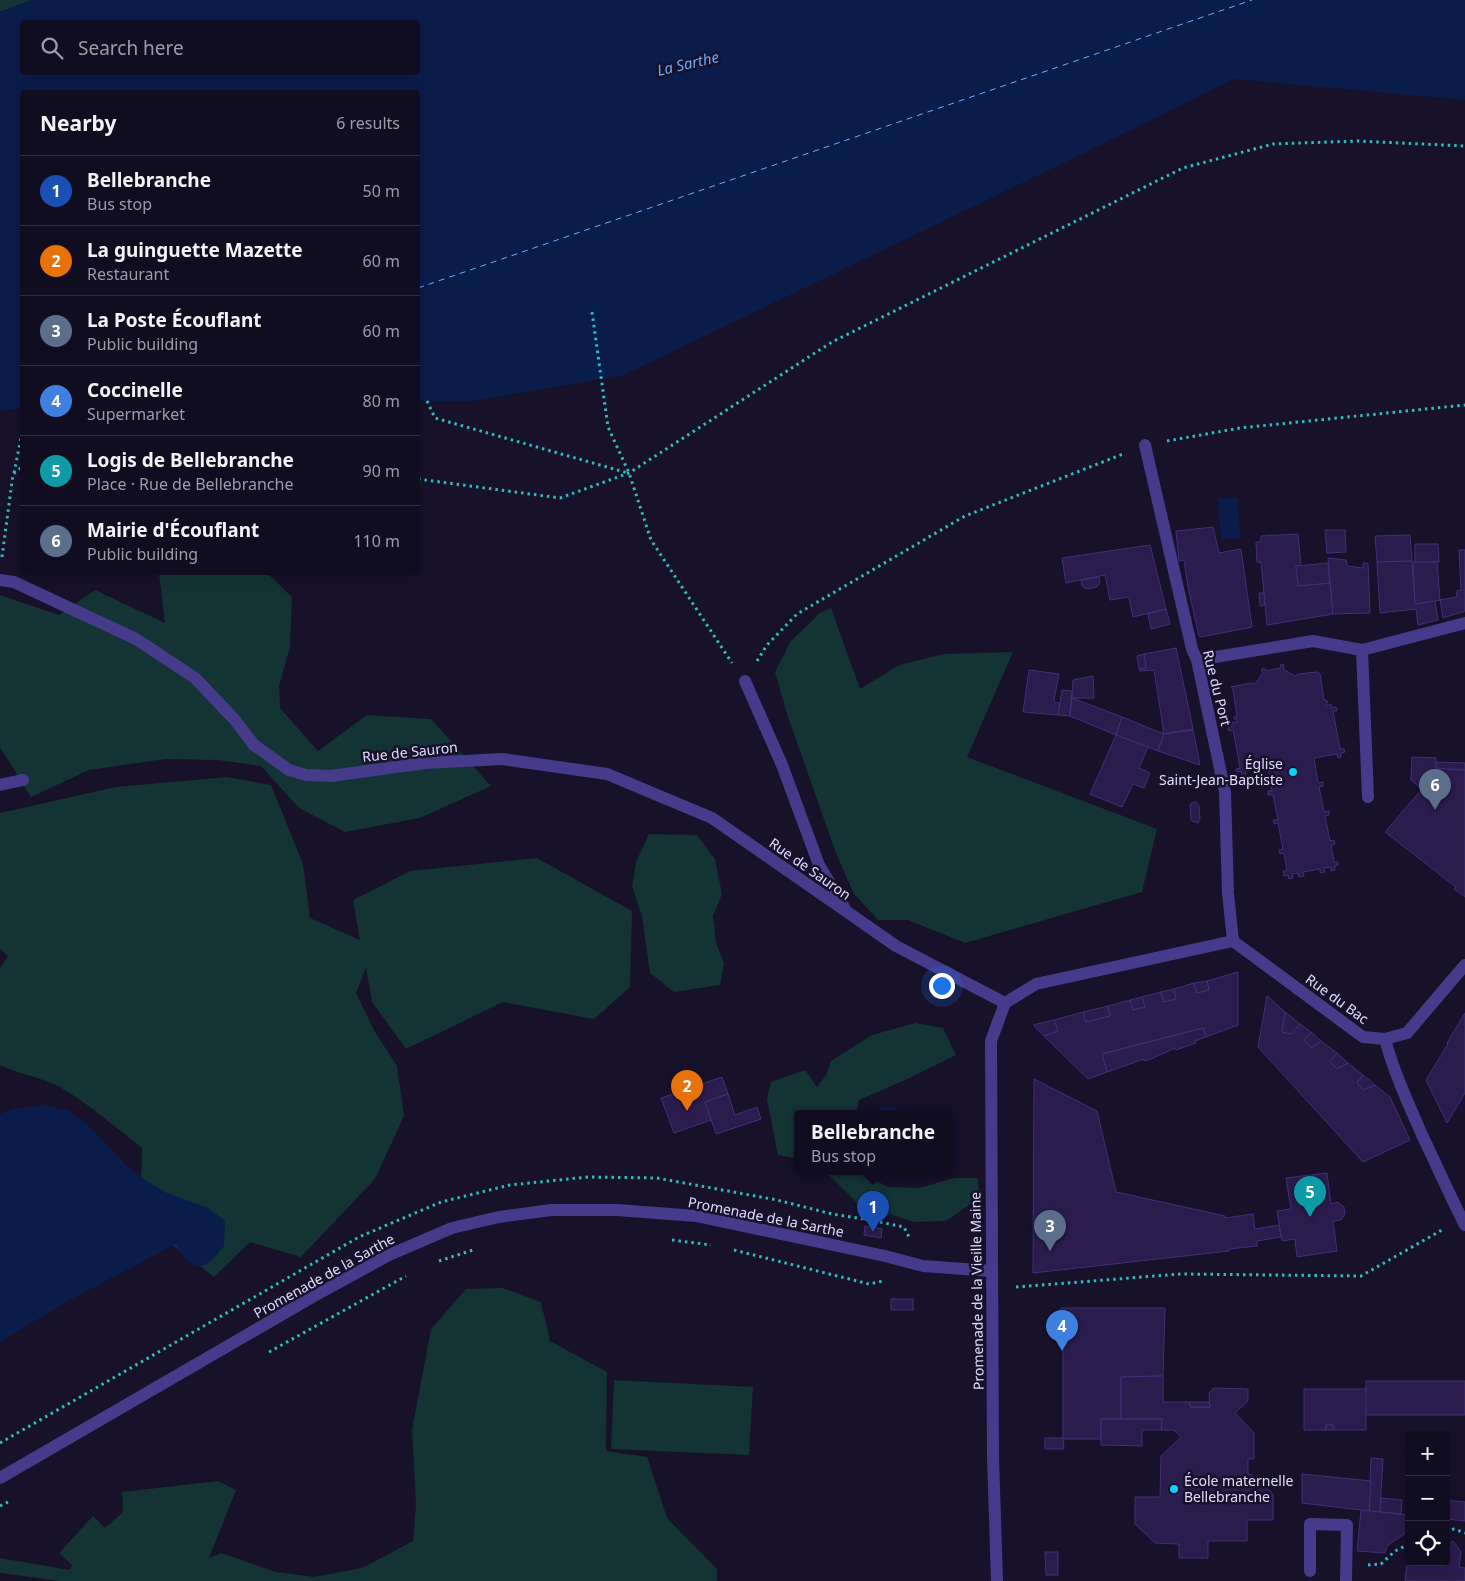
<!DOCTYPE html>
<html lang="en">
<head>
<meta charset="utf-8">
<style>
  :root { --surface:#110d20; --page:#1a1629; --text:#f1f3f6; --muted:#9c9ca5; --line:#302d3e; --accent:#2563eb }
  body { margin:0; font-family:"Noto Sans",sans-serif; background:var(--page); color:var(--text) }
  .controls { position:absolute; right:15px; bottom:15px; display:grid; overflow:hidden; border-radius:5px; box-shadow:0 5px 20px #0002 }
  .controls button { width:45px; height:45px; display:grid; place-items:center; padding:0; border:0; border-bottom:1px solid var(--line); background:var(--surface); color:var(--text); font:25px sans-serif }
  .you { position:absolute; left:941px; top:985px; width:18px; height:18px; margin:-12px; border:4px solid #fff; border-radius:50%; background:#1a73e8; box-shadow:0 0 0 8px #1a73e833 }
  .badge { display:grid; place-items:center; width:32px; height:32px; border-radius:50%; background:var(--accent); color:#fff; font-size:16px; font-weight:700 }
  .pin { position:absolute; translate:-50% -41px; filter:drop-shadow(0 1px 2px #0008) }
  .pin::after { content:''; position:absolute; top:26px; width:18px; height:15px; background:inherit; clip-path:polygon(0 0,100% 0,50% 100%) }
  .popup { position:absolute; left:794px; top:1110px; width:158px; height:65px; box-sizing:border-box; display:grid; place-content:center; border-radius:5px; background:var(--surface); filter:drop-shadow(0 1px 4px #0005); font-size:16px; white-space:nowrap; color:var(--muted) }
  .popup b { font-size:19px; color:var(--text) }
  .popup::after { content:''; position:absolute; left:50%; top:100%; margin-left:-10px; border:10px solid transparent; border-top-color:var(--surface) }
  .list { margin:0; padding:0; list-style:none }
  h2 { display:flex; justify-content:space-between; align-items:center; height:65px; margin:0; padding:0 20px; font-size:21px }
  h2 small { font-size:16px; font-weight:400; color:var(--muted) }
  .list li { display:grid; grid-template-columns:32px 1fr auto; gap:15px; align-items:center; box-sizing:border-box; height:70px; padding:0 20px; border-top:1px solid var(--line) }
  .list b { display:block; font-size:19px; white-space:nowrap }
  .list p { margin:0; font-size:16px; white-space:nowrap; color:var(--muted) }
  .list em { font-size:16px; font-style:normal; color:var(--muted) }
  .icon { flex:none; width:28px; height:28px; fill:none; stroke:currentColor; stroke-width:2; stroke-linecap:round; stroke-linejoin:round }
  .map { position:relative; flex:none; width:1465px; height:1581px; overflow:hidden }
  .search { position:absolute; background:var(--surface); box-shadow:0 5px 20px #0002; left:20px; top:20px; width:400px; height:55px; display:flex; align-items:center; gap:12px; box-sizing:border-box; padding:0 18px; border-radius:5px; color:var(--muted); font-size:19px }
  .panel { position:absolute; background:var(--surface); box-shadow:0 5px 20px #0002; left:20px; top:90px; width:400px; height:485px; border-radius:5px }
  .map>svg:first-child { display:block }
  .green { fill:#133335 }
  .water { fill:#0a1c4a; fill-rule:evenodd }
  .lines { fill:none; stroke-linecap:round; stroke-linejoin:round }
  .ferry { stroke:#68adff; stroke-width:1; stroke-dasharray:6 5; stroke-linecap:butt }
  .building { fill:#2a1c4c; stroke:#432e78 }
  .path { stroke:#30bbbd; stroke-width:3; stroke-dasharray:2.5 4; stroke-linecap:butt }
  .minor { stroke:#453b8a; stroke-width:12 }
  .poi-dot { fill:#06d3ff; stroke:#17112a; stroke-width:2 }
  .labels { text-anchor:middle; stroke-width:5; stroke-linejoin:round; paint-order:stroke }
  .street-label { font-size:14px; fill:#e1daff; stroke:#17112a }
  .poi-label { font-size:14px; fill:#e1daff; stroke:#17112a; text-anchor:end }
  .water-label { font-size:15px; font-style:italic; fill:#68adff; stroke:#17112a }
</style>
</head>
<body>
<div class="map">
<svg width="1465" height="1581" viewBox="0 0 1465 1581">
  <rect width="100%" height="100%" fill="#17112a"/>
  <g class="green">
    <path d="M0,0H32L0,12Z"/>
    <path d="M159,573H267L292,597L290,648L279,685L280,708L318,751L367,715L431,719L491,786L420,818L345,832L299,808L261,766L218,760L165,759L89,770L31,797L0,747V595L59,615L95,590L165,623Z"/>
    <path d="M831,608L860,689L899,665L944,654L1013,652L967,757L1157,829L1142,892L965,943L908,920H878L854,894L836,853L788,717L775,672L791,641L820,613Z"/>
    <path d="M227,777L271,785L303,864L310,918L360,940L353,900L410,871L537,858L632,911L630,987L594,1019L503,1002L406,1049L372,1002L366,968L356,993L375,1032L397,1066L404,1116L375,1179L301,1257L250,1242L214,1277L140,1220L142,1148C115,1127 88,1103 58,1086C40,1077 18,1074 0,1065V968L8,956L0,949V813L116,787Z"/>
    <path d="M649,834L697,835L715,859L722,894L713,916L716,943L724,963L720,985L674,992L650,973L642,917L632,886L636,862Z"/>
    <path d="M916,1023L943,1028L956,1055L905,1080L859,1100L856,1113H798V1159L778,1155L767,1099L771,1082L805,1070L817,1087L826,1075L831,1061L872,1035Z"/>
    <path d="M825,1171H865L867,1175L887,1187L919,1188L954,1178H978L979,1198L946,1221L913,1222L857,1203Z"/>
    <path d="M503,1288L541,1302L550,1341L607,1372L606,1451L647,1457L667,1518L717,1569V1581H60L0,1573V1558L70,1570L72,1565L59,1553L93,1516L105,1528L123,1512L122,1492L218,1481L236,1490L209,1558L221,1553L276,1572L314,1577L362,1568L413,1541L416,1505L412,1430L431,1329L466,1289Z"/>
    <path d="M614,1380L753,1387L749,1455L611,1449Z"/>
  </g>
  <g class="water">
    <path d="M32,0H1465V100L1234,79L1074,158L624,375L474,401H418V92H22V408L0,411V12ZM418,22V72H22V22Z"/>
    <path d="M1237,497L1241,538L1221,540L1218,499Z"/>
    <path d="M43,1105L67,1110L89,1126L128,1167L148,1182L167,1193L208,1208L225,1221L224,1246C219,1251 213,1260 207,1264C192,1271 181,1254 176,1244L70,1300L3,1340L0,1344V1114L13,1109Z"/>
    <path d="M890,1106L897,1108L903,1113H872L883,1107Z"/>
  </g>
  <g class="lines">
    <path class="ferry" d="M418,288L1252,0"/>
  </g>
  <g class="building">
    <path d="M1213,527L1219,553L1241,549L1252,627L1201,637L1199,636L1188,587L1184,560L1179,561L1176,531Z"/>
    <path d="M1325,530H1345L1346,552L1327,553Z"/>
    <path d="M1298,534L1301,566H1296L1298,586L1330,583L1333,614L1267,625L1261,562H1257L1256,542H1261V536Z"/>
    <path d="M1410,535L1412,561L1377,562L1375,536Z"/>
    <path d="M1415,544H1438L1439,562L1415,563Z"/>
    <path d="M1150,545L1166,609L1133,617L1129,597L1110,600L1105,575L1066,583L1062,558Z"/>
    <path d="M1459,550H1465V611L1443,618L1440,600L1457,597L1456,591L1461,590Z"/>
    <path d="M1328,558L1346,560L1347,566L1363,568V563H1368L1370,613L1333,614Z"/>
    <path d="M1412,561L1415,604L1435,601L1438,620L1418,625L1416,609L1380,613L1377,562Z"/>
    <path d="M1413,562H1437L1440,600L1415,604Z"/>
    <path d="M1328,563L1330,583L1298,586L1296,566Z"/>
    <path d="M1099,577L1100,582L1097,587L1086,589L1082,586L1081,580Z"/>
    <path d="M1259,593H1264L1265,605L1260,606Z"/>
    <path d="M1166,609L1170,624L1151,629L1148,614Z"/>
    <path d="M1176,648L1193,729L1164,734L1154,670L1140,671L1139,669L1146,668L1144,654Z"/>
    <path d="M1144,654L1146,668L1139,669L1137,656Z"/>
    <path d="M1281,664L1284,665L1283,669L1295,676L1298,674L1317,672L1320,674L1324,700H1326L1328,702L1326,704V706L1331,704L1332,708L1336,707L1337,711H1333L1340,749H1344L1345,752L1341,753V757L1338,758L1337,754L1314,758L1318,783L1323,782V786L1319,787L1324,812L1329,811V815L1325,816L1330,841L1334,840L1335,844L1331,845L1334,862H1338V865L1335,866V870L1331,871V867L1324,868L1325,872L1320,873V869L1303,872L1304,876L1299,877L1298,873L1292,874L1293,878L1289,879L1288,875L1284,876L1283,871L1287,870L1284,853L1280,854L1279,850L1283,849L1278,823L1274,824L1273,820H1278L1273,795H1268V791H1272L1268,767L1245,771L1246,775L1242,776L1241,771L1237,772L1236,769L1240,768L1236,745L1233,730L1229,731L1228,727L1232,726V722L1237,723V720L1234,719V717H1237L1233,689L1231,687L1251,683L1255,684L1263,673L1261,670L1264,668L1266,671L1280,668Z"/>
    <path d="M1029,670L1059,674L1054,700V702L1060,703L1058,715L1023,712Z"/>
    <path d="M1093,676L1094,698H1072L1073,680Z"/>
    <path d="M1062,690L1072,691L1070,716L1058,715Z"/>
    <path d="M1072,698L1122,717L1116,735L1070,716Z"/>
    <path d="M1122,717L1164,734L1158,751L1116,735Z"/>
    <path d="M1193,730L1200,765L1158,751L1164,734Z"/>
    <path d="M1116,735L1148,747L1139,768L1150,773L1144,788L1133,784L1122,807L1090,794Z"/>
    <path d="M1412,757L1436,758V768L1465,770V897L1454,889L1456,887L1385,832L1422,789L1411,780Z"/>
    <path d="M1436,762L1465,763V770L1436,768Z"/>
    <path d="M1193,802H1196L1199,806L1200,820L1198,823L1192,821L1191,819L1190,805Z"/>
    <path d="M1238,972V1025L1206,1037L1203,1028L1102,1054L1107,1072L1088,1079L1044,1036L1058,1031L1054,1020L1083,1012L1086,1022L1110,1016L1108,1006L1130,1000L1133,1010L1145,1007L1142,997L1161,992L1164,1002L1176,999L1174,989L1194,983L1197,993L1209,990L1207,981Z"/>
    <path d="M1207,981L1209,990L1197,993L1194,983Z"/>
    <path d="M1174,989L1176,999L1164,1002L1161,992Z"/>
    <path d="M1267,996L1285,1012L1282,1032L1291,1034L1300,1024L1311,1032L1304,1040L1311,1048L1321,1041L1337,1053L1330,1062L1337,1069L1348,1063L1363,1075L1357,1083L1363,1090L1375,1085L1390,1097L1410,1140L1363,1162L1258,1047Z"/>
    <path d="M1142,997L1145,1007L1133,1010L1130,1000Z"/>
    <path d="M1108,1006L1110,1016L1086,1022L1083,1012Z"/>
    <path d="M1285,1012L1300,1024L1291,1034L1282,1032Z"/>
    <path d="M1465,1013V1093L1447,1123L1426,1080L1448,1044L1447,1043Z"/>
    <path d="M1054,1020L1058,1031L1044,1036L1033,1025Z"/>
    <path d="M1203,1028L1206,1037L1195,1041L1196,1043L1176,1050L1175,1048L1151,1059L1144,1061V1059L1107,1072L1102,1054Z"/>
    <path d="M1311,1032L1321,1041L1311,1048L1304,1040Z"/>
    <path d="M1337,1053L1348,1063L1337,1069L1330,1062Z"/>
    <path d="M1363,1075L1375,1085L1363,1090L1357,1083Z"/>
    <path d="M722,1077L728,1094L705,1102L711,1120L674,1133L661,1098Z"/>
    <path d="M1034,1079L1097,1111L1116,1192L1225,1216V1218L1253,1214L1255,1229L1279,1225L1281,1237L1257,1241V1246L1229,1249V1251L1033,1273Z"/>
    <path d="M728,1094L735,1115L757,1107L761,1119L716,1134L705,1102Z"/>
    <path d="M1327,1173L1331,1204L1338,1202L1344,1207L1345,1214L1341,1220L1333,1221L1337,1251L1297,1257L1295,1239L1282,1241L1277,1211L1291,1209L1286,1178Z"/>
    <path d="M865,1226L882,1229L881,1238L864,1235Z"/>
    <rect x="891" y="1299" width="22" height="11"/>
    <path d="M1061,1308H1165L1163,1376L1121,1377V1419H1101V1439H1063L1064,1449H1045V1438H1063V1336L1061,1335Z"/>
    <path d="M1163,1376V1402H1190V1407H1210L1209,1393L1214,1388L1248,1389V1401L1235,1413L1254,1433V1459H1248V1474L1252,1475L1273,1494V1520H1247V1541H1208V1558H1179V1544L1155,1543L1135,1524V1497H1160L1161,1456L1181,1437L1174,1430H1161L1162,1419H1121V1377Z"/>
    <path d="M1366,1381H1465V1415H1365Z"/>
    <path d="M1304,1389H1366V1430H1333V1425H1326V1430H1304Z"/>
    <path d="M1190,1402H1209L1210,1407H1190Z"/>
    <path d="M1101,1419H1162L1161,1430H1142V1446L1101,1445Z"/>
    <rect x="1326" y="1425" width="7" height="5"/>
    <path d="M1371,1458L1383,1459L1380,1512L1369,1511Z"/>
    <path d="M1302,1474L1371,1481L1369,1511L1302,1503Z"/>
    <path d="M1381,1498L1402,1500L1401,1514L1380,1512Z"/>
    <path d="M1446,1500L1465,1502V1521L1446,1519Z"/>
    <path d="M1361,1510L1408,1515L1407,1532L1387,1546L1385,1553L1357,1551Z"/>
    <path d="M1453,1541L1461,1552L1459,1567L1465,1568V1581H1405L1408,1555L1409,1562H1446V1546Z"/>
    <path d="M1045,1552H1058V1575H1046Z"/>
  </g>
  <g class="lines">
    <g class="path">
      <path d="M592,312L608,427L629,473L651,540L732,663"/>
      <path d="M427,401L435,418L628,473"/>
      <path d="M1167,441L1240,428L1465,405"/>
      <path d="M14,473L22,433"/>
      <path d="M418,479L560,498L629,473L832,342L1183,168L1273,144L1357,141L1465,146"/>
      <path d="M2,557L13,474L22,467"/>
      <path d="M757,661L767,645L797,614L965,516L1123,454"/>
      <path d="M672,1240L711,1245"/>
      <path d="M734,1250L869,1284L883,1281"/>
      <path d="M439,1261L476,1249"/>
      <path d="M1016,1287L1181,1274L1361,1276L1442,1230"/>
      <path d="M269,1352L406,1276"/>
      <path d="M0,1443L359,1237L441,1202L510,1185L588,1177L657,1178L777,1200L832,1214L870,1220L904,1227L910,1239"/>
      <path d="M0,1506L8,1502"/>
      <path d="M1446,1532L1454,1529L1465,1533"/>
      <path d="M1368,1565L1381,1564L1395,1551L1409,1544"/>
    </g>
    <g class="minor">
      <path d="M1145,445L1192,649L1197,660L1225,792L1228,893L1233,941"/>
      <path d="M0,580L14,582L136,639L195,678L235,720L254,745L289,770L306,775L331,776L425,763L502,759L607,774L712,818L896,946L1005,1003"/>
      <path d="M1362,650L1465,623"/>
      <path d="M1197,660L1313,641L1362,650L1368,797"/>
      <path d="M745,681L782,765L819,865L845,909"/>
      <path d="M0,785L23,780"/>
      <path d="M1233,941L1363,1037L1385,1039L1407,1033L1465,965"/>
      <path d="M1005,1003L1036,984L1233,941"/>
      <path d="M1385,1039C1394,1073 1409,1105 1423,1137C1437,1166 1450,1196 1465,1225"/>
      <path d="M0,1478L314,1296L389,1255L452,1228L499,1217L551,1210H617L696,1216L885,1256L923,1266L991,1271"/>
      <path d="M1310,1571V1524L1347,1525L1346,1581"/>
      <path d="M997,1581L993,1457L991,1041L1005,1003"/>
    </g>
  </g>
  <g class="poi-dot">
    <circle cx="1293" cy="772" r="5"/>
    <circle cx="1174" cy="1489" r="5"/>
  </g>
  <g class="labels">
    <g class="street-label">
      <text transform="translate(1217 688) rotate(76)" y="5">Rue du Port</text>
      <text transform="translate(410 752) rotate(-6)" y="5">Rue de Sauron</text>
      <text transform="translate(810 869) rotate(35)" y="5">Rue de Sauron</text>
      <text transform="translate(1337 999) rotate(36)" y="5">Rue du Bac</text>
      <text transform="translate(766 1217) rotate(11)" y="5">Promenade de la Sarthe</text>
      <text transform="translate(324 1276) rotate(-29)" y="5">Promenade de la Sarthe</text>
      <text transform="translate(977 1291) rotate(-91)" y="5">Promenade de la Vieille Maine</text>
    </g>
    <g class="poi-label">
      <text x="1283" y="769">Église<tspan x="1283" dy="16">Saint-Jean-Baptiste</tspan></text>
      <text x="1184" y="1486" text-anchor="start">École maternelle<tspan x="1184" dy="16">Bellebranche</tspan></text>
    </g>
    <g class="water-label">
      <text transform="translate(688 64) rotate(-13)" y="5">La Sarthe</text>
    </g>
  </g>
</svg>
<div class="controls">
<button>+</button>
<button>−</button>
<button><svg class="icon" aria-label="locate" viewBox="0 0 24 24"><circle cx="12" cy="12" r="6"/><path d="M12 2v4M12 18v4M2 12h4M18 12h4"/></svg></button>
</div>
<div class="you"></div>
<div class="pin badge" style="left:873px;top:1232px;background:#1a4fb4">1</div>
<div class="popup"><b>Bellebranche</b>Bus stop</div>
<div class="pin badge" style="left:687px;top:1111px;background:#e8710a">2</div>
<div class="pin badge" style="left:1050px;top:1251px;background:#5c6f8a">3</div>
<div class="pin badge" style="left:1062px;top:1351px;background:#3f7fe0">4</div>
<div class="pin badge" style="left:1310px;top:1217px;background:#0f9aa8">5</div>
<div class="pin badge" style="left:1435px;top:810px;background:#5c6f8a">6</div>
<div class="search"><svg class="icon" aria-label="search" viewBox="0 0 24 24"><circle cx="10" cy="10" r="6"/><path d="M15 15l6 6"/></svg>Search here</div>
<section class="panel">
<h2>Nearby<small>6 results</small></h2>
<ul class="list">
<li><span class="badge" style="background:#1a4fb4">1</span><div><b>Bellebranche</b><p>Bus stop</p></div><em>50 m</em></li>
<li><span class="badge" style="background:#e8710a">2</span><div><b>La guinguette Mazette</b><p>Restaurant</p></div><em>60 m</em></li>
<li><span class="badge" style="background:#5c6f8a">3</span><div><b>La Poste Écouflant</b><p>Public building</p></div><em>60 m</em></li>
<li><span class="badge" style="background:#3f7fe0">4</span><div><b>Coccinelle</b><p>Supermarket</p></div><em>80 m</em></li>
<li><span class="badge" style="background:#0f9aa8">5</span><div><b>Logis de Bellebranche</b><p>Place · Rue de Bellebranche</p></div><em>90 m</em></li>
<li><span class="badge" style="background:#5c6f8a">6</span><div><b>Mairie d'Écouflant</b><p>Public building</p></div><em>110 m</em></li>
</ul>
</section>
</div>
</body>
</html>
